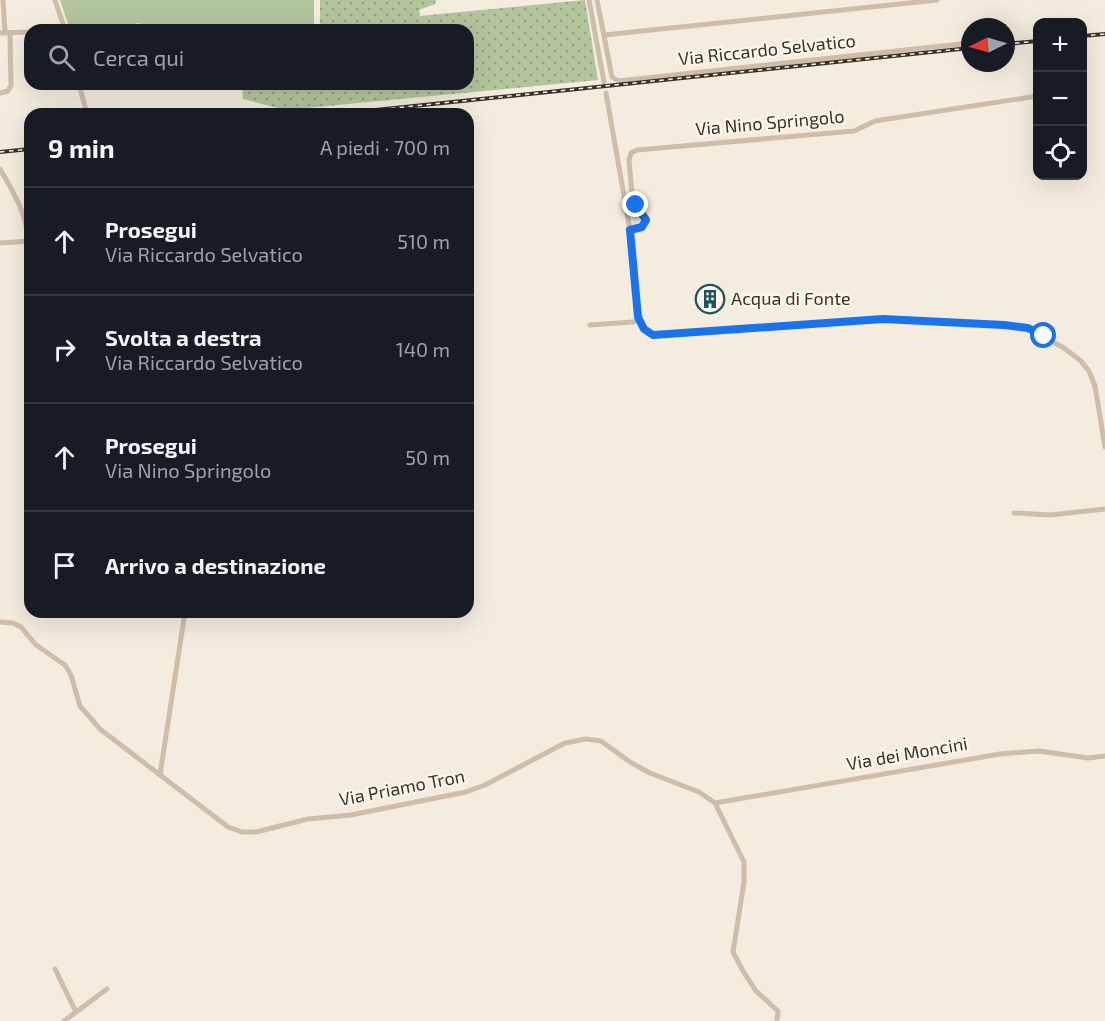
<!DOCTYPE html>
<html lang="it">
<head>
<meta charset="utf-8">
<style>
  :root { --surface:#171b24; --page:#242831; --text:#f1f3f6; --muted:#9ea1a6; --line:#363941 }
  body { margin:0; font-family:"Exo 2",sans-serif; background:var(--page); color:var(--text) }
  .controls { position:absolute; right:18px; top:18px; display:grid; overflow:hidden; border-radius:12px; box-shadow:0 6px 24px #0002 }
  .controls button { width:54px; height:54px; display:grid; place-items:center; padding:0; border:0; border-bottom:2px solid var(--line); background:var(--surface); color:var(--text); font:30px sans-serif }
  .compass { position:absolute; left:961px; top:18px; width:54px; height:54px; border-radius:50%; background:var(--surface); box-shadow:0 6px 24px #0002; rotate:265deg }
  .stop { position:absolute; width:18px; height:18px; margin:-14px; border:4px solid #1a73e8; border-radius:50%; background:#fff }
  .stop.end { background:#1a73e8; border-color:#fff; box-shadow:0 2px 6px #0008 }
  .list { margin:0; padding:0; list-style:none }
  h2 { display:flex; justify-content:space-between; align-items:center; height:78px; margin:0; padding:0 24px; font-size:26px }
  h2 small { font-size:20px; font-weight:400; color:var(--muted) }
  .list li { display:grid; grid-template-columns:39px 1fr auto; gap:18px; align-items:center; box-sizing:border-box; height:108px; padding:0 24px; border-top:2px solid var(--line) }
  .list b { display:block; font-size:22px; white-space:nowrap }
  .list p { margin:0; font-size:20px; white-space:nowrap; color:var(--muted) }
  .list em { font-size:20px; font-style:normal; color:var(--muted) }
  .icon { flex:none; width:33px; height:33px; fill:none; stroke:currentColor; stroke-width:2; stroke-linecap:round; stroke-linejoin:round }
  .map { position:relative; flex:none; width:1105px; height:1021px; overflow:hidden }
  .search { position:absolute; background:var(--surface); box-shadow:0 6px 24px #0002; left:24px; top:24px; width:450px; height:66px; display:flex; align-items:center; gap:15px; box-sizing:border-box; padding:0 21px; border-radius:18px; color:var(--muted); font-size:22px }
  .panel { position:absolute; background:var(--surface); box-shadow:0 6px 24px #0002; left:24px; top:108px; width:450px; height:510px; border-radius:18px }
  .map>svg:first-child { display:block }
  .grass { fill:url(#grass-dots) }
  .park { fill:#b3c59d }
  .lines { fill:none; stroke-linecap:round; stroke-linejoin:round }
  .minor { stroke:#cebea9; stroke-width:5 }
  .rail-casing { stroke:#3a3129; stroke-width:4 }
  .rail { stroke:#fbf6eb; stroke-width:1.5; stroke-dasharray:4.5; stroke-linecap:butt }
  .route { stroke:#1a73e8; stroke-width:8 }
  .labels { text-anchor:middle; stroke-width:4.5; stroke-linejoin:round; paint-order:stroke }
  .street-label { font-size:18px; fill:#3a3129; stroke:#fbf6eb }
  .poi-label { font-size:18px; fill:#3a3129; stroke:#fbf6eb; text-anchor:start }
</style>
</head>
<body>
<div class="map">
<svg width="1105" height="1021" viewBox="0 0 1105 1021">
  <defs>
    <pattern id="grass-dots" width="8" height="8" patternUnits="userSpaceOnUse" patternTransform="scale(1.5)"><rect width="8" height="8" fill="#b3c59d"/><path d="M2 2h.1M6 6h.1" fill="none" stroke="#93a180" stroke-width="1.8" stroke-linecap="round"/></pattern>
  </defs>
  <rect width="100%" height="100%" fill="#f4ecde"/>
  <path class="grass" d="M320,0H436L435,4L419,10L420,16L585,0L598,80L285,110L243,99L242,84H468V30H320Z"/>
  <path class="park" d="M60,0H314V30H140L139,23L102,30H70Z"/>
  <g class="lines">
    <g class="minor">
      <path d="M3,0L5,33"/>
      <path d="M55,0L65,30"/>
      <path d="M589,0L604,82"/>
      <path d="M597,0L612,77L618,81L970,43"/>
      <path d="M0,33L30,32"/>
      <path d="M604,35L937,0"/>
      <path d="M79,84L87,114"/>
      <path d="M0,93L8,91L11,85L10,33"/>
      <path d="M606,93L630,230L638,317L644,329L653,335L883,319L1004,325L1028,328L1064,348L1081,361L1089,371L1095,386L1105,447"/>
      <path d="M0,169C13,191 27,214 28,241"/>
      <path d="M630,230L642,227L646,220L632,194L629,160L631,153L637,150L854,131L875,121L1038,96"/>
      <path d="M0,243L30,241"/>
      <path d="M590,325L632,322L639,320"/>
      <path d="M1014,513L1050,515L1105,509"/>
      <path d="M0,622L13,623L21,627L36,645L65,665L71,675L80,706L100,729L228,827L242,832H256L308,819L351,815L466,792L485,785L565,743L586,739L601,741L630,762L650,773L699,792L715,803L744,862V882L733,952L743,971L756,991L778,1011L777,1020"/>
      <path d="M160,775L185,612"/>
      <path d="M715,803L1000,754L1039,751L1088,758L1105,756"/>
      <path d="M55,969L76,1012"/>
      <path d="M64,1021L107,989"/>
    </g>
    <g class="rail-casing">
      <g id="rail">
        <path d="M1082,36L1105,34"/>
        <path d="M1006,44L1038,41"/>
        <path d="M337,114L970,48"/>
        <path d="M0,152L30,149"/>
      </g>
    </g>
    <use href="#rail" class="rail"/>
  </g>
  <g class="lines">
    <path class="route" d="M636,205L646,220L642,227L630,230L638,317L644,329L653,335L883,319L1004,325L1028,328L1044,336"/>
  </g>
  <defs>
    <g id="building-ring" transform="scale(1.5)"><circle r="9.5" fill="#fbf6eb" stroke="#1b535f" stroke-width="1.5"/><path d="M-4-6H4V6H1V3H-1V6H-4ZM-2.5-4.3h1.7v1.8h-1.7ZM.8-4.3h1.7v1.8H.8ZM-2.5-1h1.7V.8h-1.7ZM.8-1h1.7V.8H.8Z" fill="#1b535f"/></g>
  </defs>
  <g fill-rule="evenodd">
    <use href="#building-ring" x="710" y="299"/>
  </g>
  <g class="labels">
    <g class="street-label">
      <text transform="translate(767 50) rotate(-6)" y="6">Via Riccardo Selvatico</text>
      <text transform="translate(770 123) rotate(-5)" y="6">Via Nino Springolo</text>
      <text transform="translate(907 754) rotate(-10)" y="6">Via dei Moncini</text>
      <text transform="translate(402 788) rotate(-11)" y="6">Via Priamo Tron</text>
    </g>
    <g class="poi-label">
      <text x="731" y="305">Acqua di Fonte</text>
    </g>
  </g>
</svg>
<div class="controls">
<button>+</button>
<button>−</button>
<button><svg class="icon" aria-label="locate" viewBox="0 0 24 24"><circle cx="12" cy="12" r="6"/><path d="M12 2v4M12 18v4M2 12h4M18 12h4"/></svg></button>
</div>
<svg class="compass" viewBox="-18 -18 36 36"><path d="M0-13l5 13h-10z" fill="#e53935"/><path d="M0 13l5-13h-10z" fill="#9ea1a6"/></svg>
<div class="stop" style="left:1044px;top:336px"></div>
<div class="stop end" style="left:636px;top:205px"></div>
<div class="search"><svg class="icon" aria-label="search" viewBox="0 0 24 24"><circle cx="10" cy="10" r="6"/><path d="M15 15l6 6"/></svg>Cerca qui</div>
<section class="panel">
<h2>9 min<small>A piedi · 700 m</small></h2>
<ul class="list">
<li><svg class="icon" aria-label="ahead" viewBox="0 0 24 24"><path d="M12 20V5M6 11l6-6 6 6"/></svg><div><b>Prosegui</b><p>Via Riccardo Selvatico</p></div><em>510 m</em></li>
<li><svg class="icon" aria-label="right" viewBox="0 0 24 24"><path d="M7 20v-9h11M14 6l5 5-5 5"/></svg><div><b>Svolta a destra</b><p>Via Riccardo Selvatico</p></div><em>140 m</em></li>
<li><svg class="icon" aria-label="ahead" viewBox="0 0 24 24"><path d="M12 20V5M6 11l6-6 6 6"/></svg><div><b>Prosegui</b><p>Via Nino Springolo</p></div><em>50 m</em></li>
<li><svg class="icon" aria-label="arrive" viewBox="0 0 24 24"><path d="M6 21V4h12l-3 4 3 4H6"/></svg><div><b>Arrivo a destinazione</b></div></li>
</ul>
</section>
</div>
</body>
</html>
